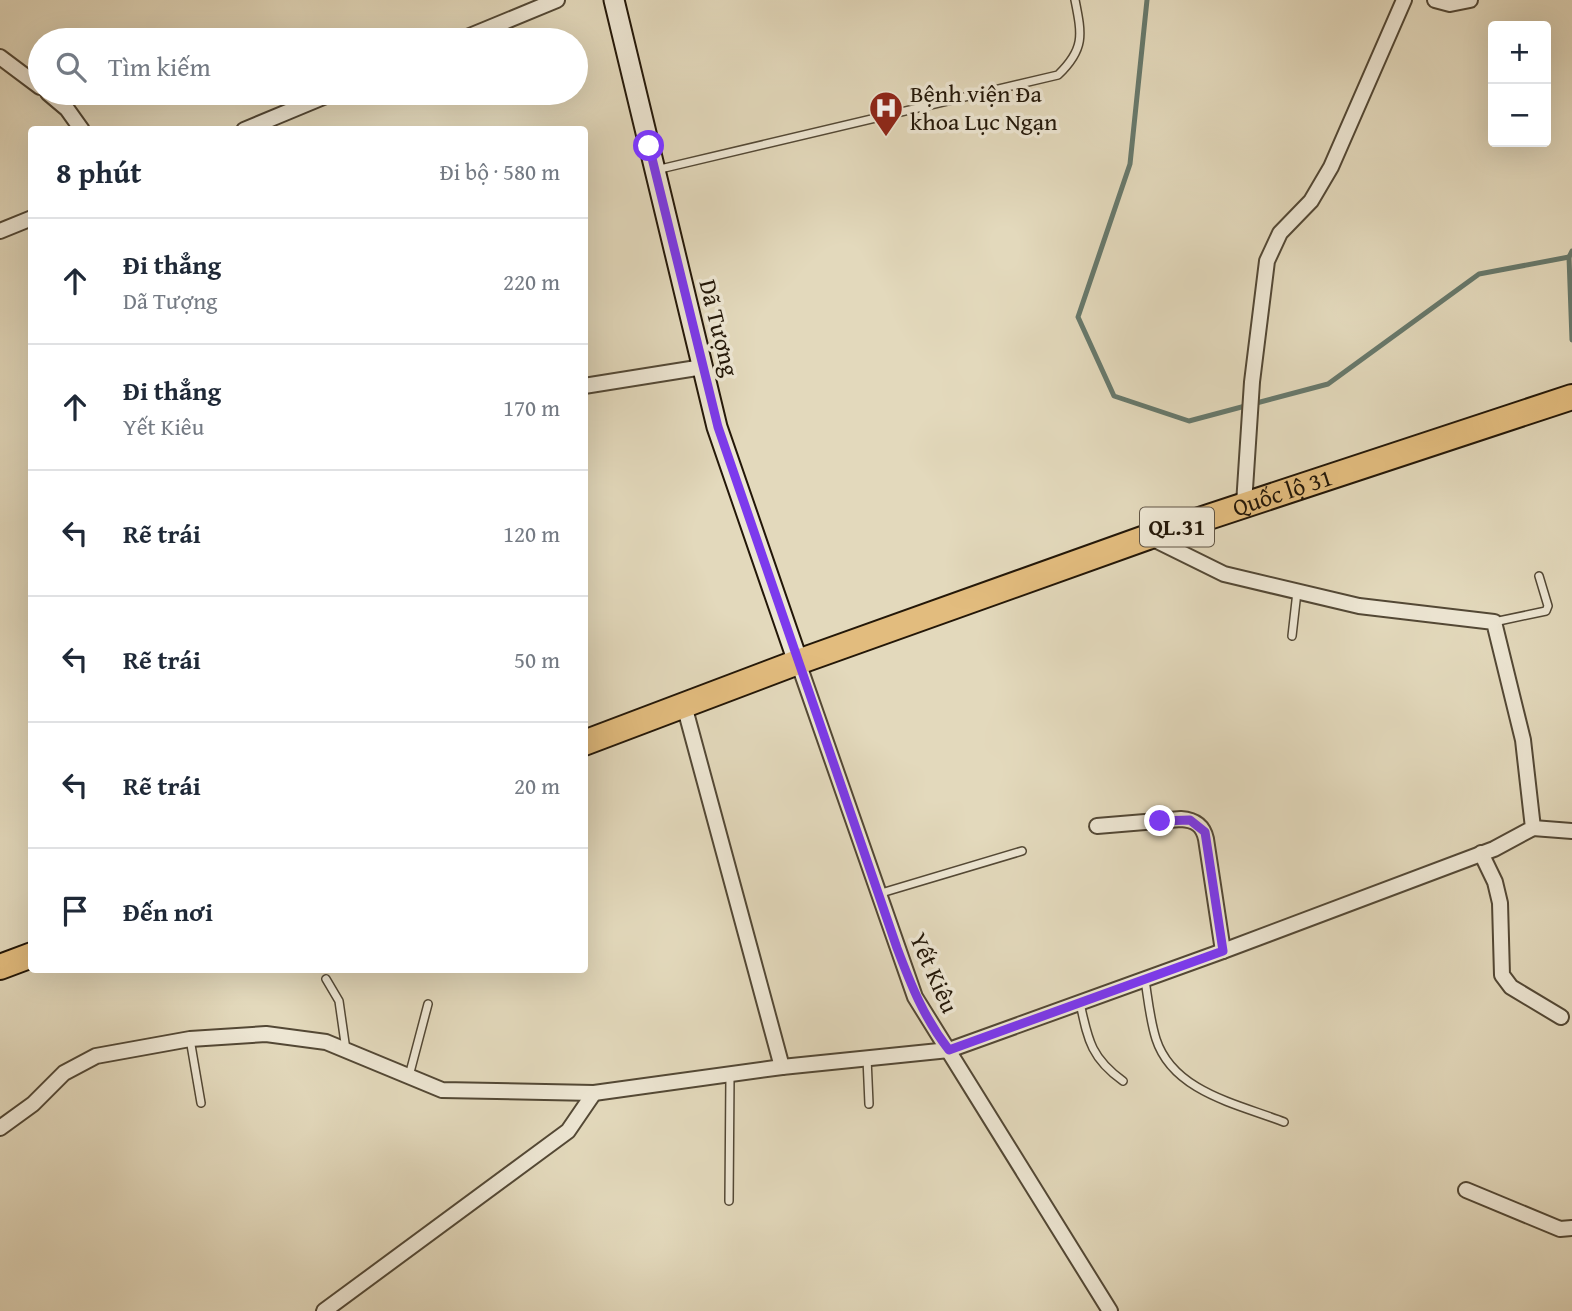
<!DOCTYPE html>
<html lang="vi">
<head>
<meta charset="utf-8">
<style>
  :root { --surface:#fff; --page:#f2f2f3; --text:#1f2937; --muted:#747a83; --line:#e0e1e3 }
  body { margin:0; font-family:"Gentium Book Plus",serif; background:var(--page); color:var(--text) }
  .controls { position:absolute; right:21px; top:21px; display:grid; overflow:hidden; border-radius:7px; box-shadow:0 7px 28px #0002 }
  .controls button { width:63px; height:63px; display:grid; place-items:center; padding:0; border:0; border-bottom:2px solid var(--line); background:var(--surface); color:var(--text); font:35px sans-serif }
  .stop { position:absolute; width:21px; height:21px; margin:-16px; border:5px solid #7c3aed; border-radius:50%; background:#fff }
  .stop.end { background:#7c3aed; border-color:#fff; box-shadow:0 2px 7px #0008 }
  .list { margin:0; padding:0; list-style:none }
  h2 { display:flex; justify-content:space-between; align-items:center; height:91px; margin:0; padding:0 28px; font-size:30px }
  h2 small { font-size:23px; font-weight:400; color:var(--muted) }
  .list li { display:grid; grid-template-columns:46px 1fr auto; gap:21px; align-items:center; box-sizing:border-box; height:126px; padding:0 28px; border-top:2px solid var(--line) }
  .list b { display:block; font-size:26px; white-space:nowrap }
  .list p { margin:0; font-size:23px; white-space:nowrap; color:var(--muted) }
  .list em { font-size:23px; font-style:normal; color:var(--muted) }
  .icon { flex:none; width:38px; height:38px; fill:none; stroke:currentColor; stroke-width:2; stroke-linecap:round; stroke-linejoin:round }
  .map { position:relative; flex:none; width:1572px; height:1311px; overflow:hidden }
  .search { position:absolute; background:var(--surface); box-shadow:0 7px 28px #0002; left:28px; top:28px; width:560px; height:77px; display:flex; align-items:center; gap:18px; box-sizing:border-box; padding:0 24px; border-radius:38px; color:var(--muted); font-size:26px }
  .panel { position:absolute; background:var(--surface); box-shadow:0 7px 28px #0002; left:28px; top:126px; width:560px; height:847px; border-radius:7px }
  .map>svg:first-child { display:block }
  .lines { fill:none; stroke-linecap:round; stroke-linejoin:round }
  .stream { stroke:#67796c; stroke-width:5 }
  .lane-casing { stroke:#534835; stroke-width:10 }
  .street-casing { stroke:#534835; stroke-width:18 }
  .secondary-casing { stroke:#231708; stroke-width:23 }
  .highway-casing { stroke:#231708; stroke-width:28 }
  .lane { stroke:#ede6d3; stroke-width:7 }
  .street { stroke:#ede6d3; stroke-width:14 }
  .secondary { stroke:#ede6d3; stroke-width:19 }
  .highway { stroke:#e2bc7e; stroke-width:24 }
  .route { stroke:#7c3aed; stroke-width:9 }
  .labels { text-anchor:middle; stroke-width:7; stroke-linejoin:round; paint-order:stroke }
  .shield { fill:#ede6d3; stroke:#605545; stroke-width:2 }
  .shield-label { font-size:23px; font-weight:bold; fill:#231708 }
  .poi-label { font-size:24px; fill:#231708; stroke:#ede6d3; text-anchor:start }
  .street-label { font-size:24px; fill:#231708; stroke:#ede6d3 }
</style>
</head>
<body>
<div class="map">
<svg width="1572" height="1311" viewBox="0 0 1572 1311">
  <rect width="100%" height="100%" fill="#e3d9bc"/>
  <filter id="stains"><feTurbulence type="fractalNoise" baseFrequency=".00286" numOctaves="4"/><feColorMatrix values="0 0 0 0 .2 0 0 0 0 .09 0 0 0 0 .02 0 0 0 .5 -.17"/></filter>
  <radialGradient id="worn" r=".72"><stop offset=".6" stop-color="#630" stop-opacity="0"/><stop offset="1" stop-color="#630" stop-opacity=".3"/></radialGradient>
  <g class="lines">
    <g class="stream">
      <path d="M1147,0L1130,164L1078,317L1114,396L1189,421L1328,384L1479,274L1569,257"/>
      <path d="M1572,251L1569,257L1572,340"/>
    </g>
    <g class="lane-casing">
      <g id="lane">
        <path d="M656,170L1058,75C1085,49 1082,35 1075,0"/>
        <path d="M1494,622L1546,611L1548,606L1539,576"/>
        <path d="M1292,636L1297,592"/>
        <path d="M878,894L1022,851"/>
        <path d="M326,979L339,1001L346,1050"/>
        <path d="M1145,980C1148,999 1150,1020 1156,1039C1173,1092 1238,1104 1284,1122"/>
        <path d="M1080,1003C1088,1040 1091,1058 1123,1081"/>
        <path d="M190,1039L201,1103"/>
        <path d="M867,1058L869,1104"/>
        <path d="M409,1076L428,1004"/>
        <path d="M729,1201L730,1076"/>
      </g>
    </g>
    <g class="street-casing">
      <g id="street">
        <path d="M1435,0L1450,4L1470,0"/>
        <path d="M460,40L557,0"/>
        <path d="M0,57L40,87"/>
        <path d="M48,93L67,109L82,130"/>
        <path d="M244,130L333,93"/>
        <path d="M0,231L32,218"/>
        <path d="M584,386L703,367"/>
        <path d="M1244,504L1252,382L1267,261L1280,233L1311,201L1331,167L1404,0"/>
        <path d="M798,662L915,997L1110,1311"/>
        <path d="M684,705L782,1067"/>
        <path d="M1097,826L1181,819C1195,820 1203,825 1206,839L1223,951"/>
        <path d="M1533,828L1572,831"/>
        <path d="M1481,853L1495,882L1500,903L1502,975L1511,987L1561,1017"/>
        <path d="M0,1128L33,1104L64,1073L96,1056L190,1039L266,1034L326,1042L442,1090L594,1093L782,1067L949,1050L1223,951L1494,849L1533,828L1523,740L1494,622L1359,606L1224,574L1149,537"/>
        <path d="M1466,1190L1560,1229L1572,1228"/>
        <path d="M324,1311L568,1131L594,1093"/>
      </g>
    </g>
    <g class="secondary-casing">
      <path id="secondary" d="M614,0L717,427L798,662"/>
    </g>
    <g class="highway-casing">
      <g id="highway">
        <path id="s1" d="M584,743L798,662L1148,537L1572,397"/>
        <path d="M0,967L32,955"/>
      </g>
    </g>
    <use href="#lane" class="lane"/>
    <use href="#street" class="street"/>
    <use href="#secondary" class="secondary"/>
    <use href="#highway" class="highway"/>
  </g>
  <g class="lines">
    <path class="route" d="M649,146L718,427L897,948C911,985 924,1018 949,1050L1223,951L1205,832L1190,820L1160,821"/>
  </g>
  <defs>
    <g id="hospital-pin" transform="scale(1.75)"><path d="M0 17L-7.5 6A9.5 9.5 0 1 1 7.5 6Z" fill="#8f2418" stroke="#ede6d3"/><path d="M-5-5h3v3.5h4V-5h3V5h-3V1.5h-4V5h-3Z" fill="#fff"/></g>
  </defs>
  <g fill-rule="evenodd">
    <use href="#hospital-pin" x="886" y="108"/>
  </g>
  <g class="labels">
    <rect class="shield" x="1140" y="507.5" width="74" height="39" rx="5"/>
    <g class="shield-label">
      <text x="1177" y="535">QL.31</text>
    </g>
    <g class="poi-label">
      <text x="910" y="102">Bệnh viện Đa<tspan x="910" dy="28">khoa Lục Ngạn</tspan></text>
    </g>
    <g class="street-label">
      <text transform="translate(719 328) rotate(76)" y="8">Dã Tượng</text>
      <text dy="8" stroke="none"><textPath href="#s1" startOffset="742">Quốc lộ 31</textPath></text>
      <text transform="translate(934 973) rotate(66)" y="8">Yết Kiêu</text>
    </g>
  </g>
  <rect width="100%" height="100%" filter="url(#stains)"/>
  <rect width="100%" height="100%" fill="url(#worn)"/>
</svg>
<div class="controls">
<button>+</button>
<button>−</button>
</div>
<div class="stop" style="left:649px;top:146px"></div>
<div class="stop end" style="left:1160px;top:821px"></div>
<div class="search"><svg class="icon" aria-label="search" viewBox="0 0 24 24"><circle cx="10" cy="10" r="6"/><path d="M15 15l6 6"/></svg>Tìm kiếm</div>
<section class="panel">
<h2>8 phút<small>Đi bộ · 580 m</small></h2>
<ul class="list">
<li><svg class="icon" aria-label="ahead" viewBox="0 0 24 24"><path d="M12 20V5M6 11l6-6 6 6"/></svg><div><b>Đi thẳng</b><p>Dã Tượng</p></div><em>220 m</em></li>
<li><svg class="icon" aria-label="ahead" viewBox="0 0 24 24"><path d="M12 20V5M6 11l6-6 6 6"/></svg><div><b>Đi thẳng</b><p>Yết Kiêu</p></div><em>170 m</em></li>
<li><svg class="icon" aria-label="left" viewBox="0 0 24 24"><path d="M17 20v-9H6M10 6l-5 5 5 5"/></svg><div><b>Rẽ trái</b></div><em>120 m</em></li>
<li><svg class="icon" aria-label="left" viewBox="0 0 24 24"><path d="M17 20v-9H6M10 6l-5 5 5 5"/></svg><div><b>Rẽ trái</b></div><em>50 m</em></li>
<li><svg class="icon" aria-label="left" viewBox="0 0 24 24"><path d="M17 20v-9H6M10 6l-5 5 5 5"/></svg><div><b>Rẽ trái</b></div><em>20 m</em></li>
<li><svg class="icon" aria-label="arrive" viewBox="0 0 24 24"><path d="M6 21V4h12l-3 4 3 4H6"/></svg><div><b>Đến nơi</b></div></li>
</ul>
</section>
</div>
</body>
</html>
